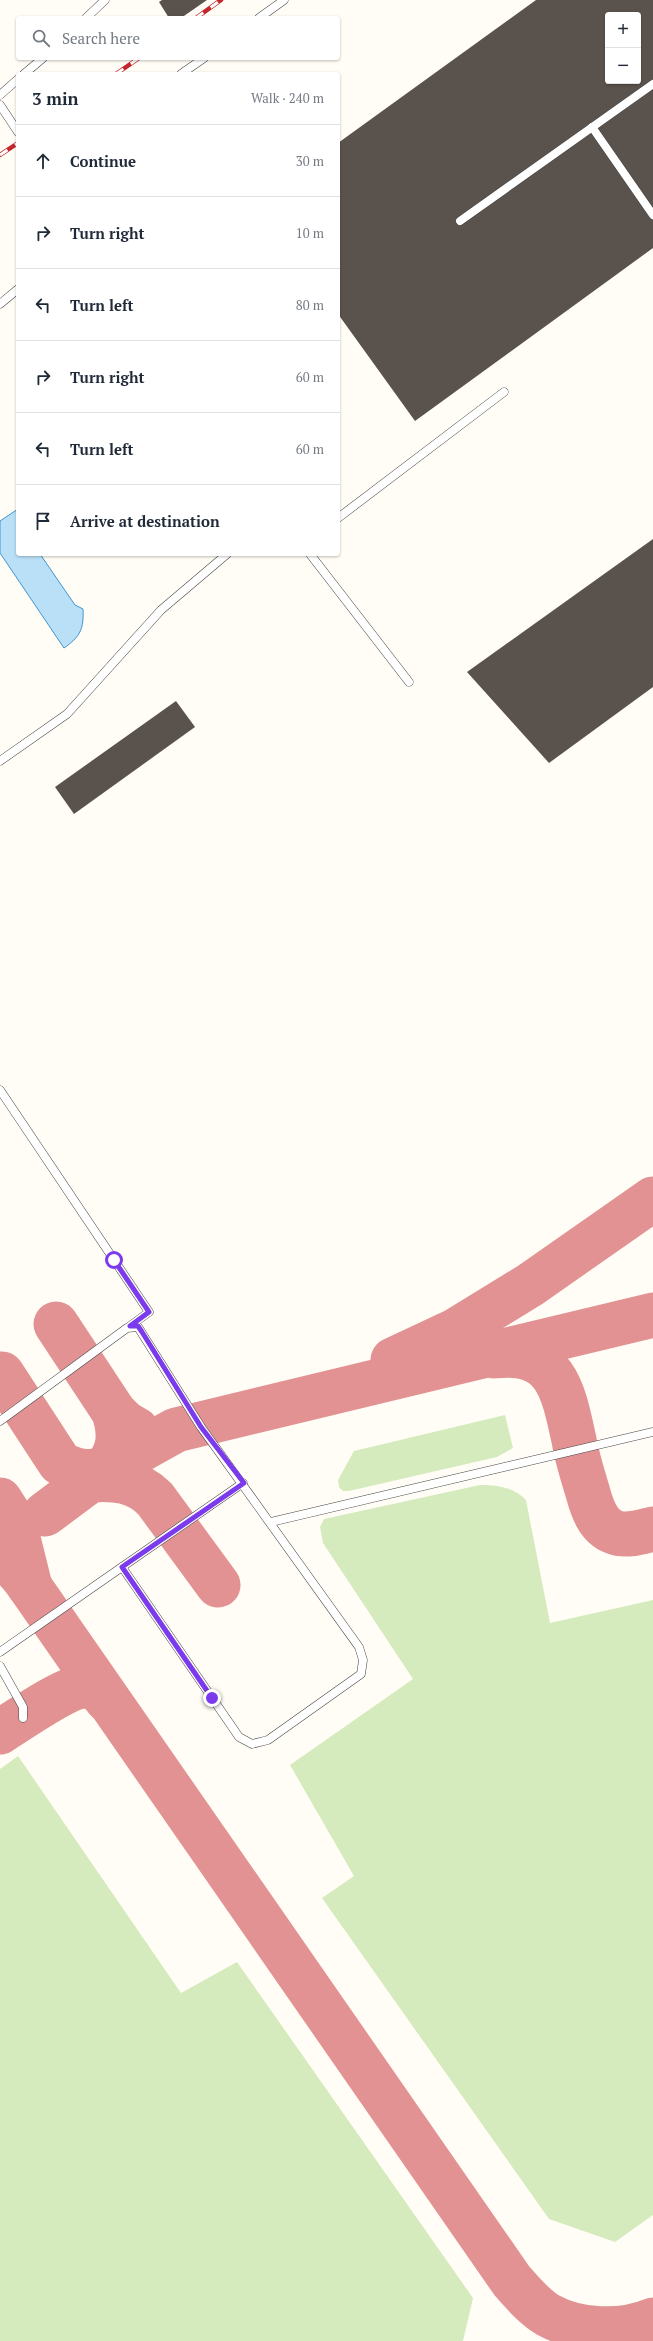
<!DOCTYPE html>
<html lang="en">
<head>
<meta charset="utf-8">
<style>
  :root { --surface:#fff; --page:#f2f2f3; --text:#1f2937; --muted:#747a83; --line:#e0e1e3 }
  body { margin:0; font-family:"PT Serif",serif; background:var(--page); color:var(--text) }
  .controls { position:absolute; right:12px; top:12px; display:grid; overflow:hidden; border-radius:4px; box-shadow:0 1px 3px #0004 }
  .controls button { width:36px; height:36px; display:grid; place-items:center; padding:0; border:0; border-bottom:1px solid var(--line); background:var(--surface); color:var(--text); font:20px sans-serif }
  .stop { position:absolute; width:12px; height:12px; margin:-9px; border:3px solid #7c3aed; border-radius:50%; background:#fff }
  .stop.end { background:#7c3aed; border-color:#fff; box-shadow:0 1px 4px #0008 }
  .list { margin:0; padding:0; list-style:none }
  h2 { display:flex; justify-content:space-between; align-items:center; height:52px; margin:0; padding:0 16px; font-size:17px }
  h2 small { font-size:13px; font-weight:400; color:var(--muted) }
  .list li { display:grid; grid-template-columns:26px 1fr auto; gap:12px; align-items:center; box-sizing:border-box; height:72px; padding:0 16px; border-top:1px solid var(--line) }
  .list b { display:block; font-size:15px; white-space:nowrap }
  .list em { font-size:13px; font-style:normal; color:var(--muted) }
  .icon { flex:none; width:22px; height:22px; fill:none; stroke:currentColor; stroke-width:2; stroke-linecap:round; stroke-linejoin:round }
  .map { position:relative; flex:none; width:653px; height:2341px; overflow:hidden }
  .search { position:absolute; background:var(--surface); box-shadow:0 1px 3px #0004; left:16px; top:16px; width:324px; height:44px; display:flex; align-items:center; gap:10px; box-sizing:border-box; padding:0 14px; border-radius:4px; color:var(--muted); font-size:15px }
  .panel { position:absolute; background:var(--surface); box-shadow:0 1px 3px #0004; left:16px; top:72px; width:324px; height:484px; border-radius:4px }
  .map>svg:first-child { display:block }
  .green { fill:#d5ebbd }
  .water { fill:#b9e0f7; stroke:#3f96cf }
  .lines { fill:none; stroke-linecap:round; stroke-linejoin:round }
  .taxiway { stroke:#e29292; stroke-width:45 }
  .building { fill:#5a524d; fill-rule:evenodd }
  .service-casing { stroke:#444; stroke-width:9 }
  .service { stroke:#fff; stroke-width:8 }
  .rail-casing { stroke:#c4262e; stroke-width:4.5 }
  .rail { stroke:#fff; stroke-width:3; stroke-dasharray:9; stroke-linecap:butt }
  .route { stroke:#7c3aed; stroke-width:5 }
</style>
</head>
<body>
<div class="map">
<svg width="653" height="2341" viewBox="0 0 653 2341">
  <rect width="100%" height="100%" fill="#fffdf5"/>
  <g class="green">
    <path d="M505,1415L513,1448L497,1457L349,1491H343L339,1487L338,1480L354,1451Z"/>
    <path d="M480,1485C498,1485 513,1487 526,1500L550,1623L653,1600V2215L615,2242L549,2219L322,1898L354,1876L290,1765L413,1679L323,1543L320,1527L324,1519Z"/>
    <path d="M18,1756L181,1993L237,1962L473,2298L463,2341H0V1769Z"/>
  </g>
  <path class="water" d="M18,509V554H40L75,605L83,609C84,629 80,637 64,648L0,553V521Z"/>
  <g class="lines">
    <g class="taxiway">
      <path d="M56,1324L114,1412L125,1423L137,1430"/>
      <path d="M494,1356C556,1349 563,1389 574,1440C577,1458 583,1476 588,1493C592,1508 598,1526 614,1532C626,1537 641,1532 653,1529"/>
      <path d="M393,1360L455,1331L530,1285L653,1199"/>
      <path d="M2,1374L60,1463C76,1472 87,1473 104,1470C120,1452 121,1435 114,1412"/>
      <path d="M89,1480C115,1478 136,1480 155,1499L218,1585"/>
      <path d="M0,1500L14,1522L30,1587"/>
      <path d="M45,1514L104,1470L176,1430L653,1315"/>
      <path d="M0,1560C14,1564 22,1576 30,1587L512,2281C523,2293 534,2307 548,2315C579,2332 621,2333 653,2320"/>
      <path d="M0,1732C17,1721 69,1685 87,1686C96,1687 102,1693 107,1700"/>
    </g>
  </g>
  <g class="building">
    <path d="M162,0H207L181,18H169L159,2Z"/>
    <path d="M536,0H653V248L415,421L338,314V143ZM608,15H638V81H608Z"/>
    <path d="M653,539V687L549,763L467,672Z"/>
    <path d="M176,701L195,727L74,814L55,787Z"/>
  </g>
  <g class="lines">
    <g class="service-casing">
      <g id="service">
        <path d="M86,18L105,0"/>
        <path d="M259,18L284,0"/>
        <path d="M24,74L43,58"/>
        <path d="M181,74L204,58"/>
        <path d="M0,95L18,79"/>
        <path d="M0,105L18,132"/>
        <path d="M592,127L653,215"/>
        <path d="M460,221L653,84"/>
        <path d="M0,304L18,289"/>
        <path d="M338,518L504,392"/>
        <path d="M310,554L409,682"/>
        <path d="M0,761L67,714L161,610L227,554"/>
        <path d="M0,1090L149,1312L130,1326"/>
        <path d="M0,1421L127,1328L138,1327L201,1427L359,1647L363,1660L361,1674L268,1740L252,1744L239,1737L122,1567L0,1652"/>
        <path d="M271,1522L653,1432"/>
        <path d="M122,1567L243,1483"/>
        <path d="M0,1666L23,1707V1718"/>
      </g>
    </g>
    <use href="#service" class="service"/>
    <g class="rail-casing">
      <g id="rail">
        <path d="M196,18L221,0"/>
        <path d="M116,74L139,58"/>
        <path d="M0,155L18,143"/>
      </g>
    </g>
    <use href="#rail" class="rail"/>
  </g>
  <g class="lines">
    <path class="route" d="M114,1260L149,1312L130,1326H138L142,1332L201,1427L244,1483L122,1567L212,1698"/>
  </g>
</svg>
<div class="controls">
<button>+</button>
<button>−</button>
</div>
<div class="stop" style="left:114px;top:1260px"></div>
<div class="stop end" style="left:212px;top:1698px"></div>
<div class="search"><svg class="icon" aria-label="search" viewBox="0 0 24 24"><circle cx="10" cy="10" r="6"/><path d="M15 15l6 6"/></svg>Search here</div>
<section class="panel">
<h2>3 min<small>Walk · 240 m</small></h2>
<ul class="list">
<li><svg class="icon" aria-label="ahead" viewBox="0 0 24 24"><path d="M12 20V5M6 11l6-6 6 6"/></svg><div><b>Continue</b></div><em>30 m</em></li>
<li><svg class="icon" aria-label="right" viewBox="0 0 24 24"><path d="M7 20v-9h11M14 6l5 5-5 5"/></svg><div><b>Turn right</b></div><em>10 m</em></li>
<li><svg class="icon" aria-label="left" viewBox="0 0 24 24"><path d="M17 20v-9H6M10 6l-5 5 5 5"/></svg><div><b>Turn left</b></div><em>80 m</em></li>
<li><svg class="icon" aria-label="right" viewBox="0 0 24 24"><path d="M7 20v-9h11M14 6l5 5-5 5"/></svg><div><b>Turn right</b></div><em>60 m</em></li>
<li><svg class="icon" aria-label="left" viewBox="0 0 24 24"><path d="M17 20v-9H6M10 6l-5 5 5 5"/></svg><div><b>Turn left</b></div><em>60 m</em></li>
<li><svg class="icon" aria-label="arrive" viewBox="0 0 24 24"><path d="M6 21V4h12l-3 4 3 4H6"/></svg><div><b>Arrive at destination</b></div></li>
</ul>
</section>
</div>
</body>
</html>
